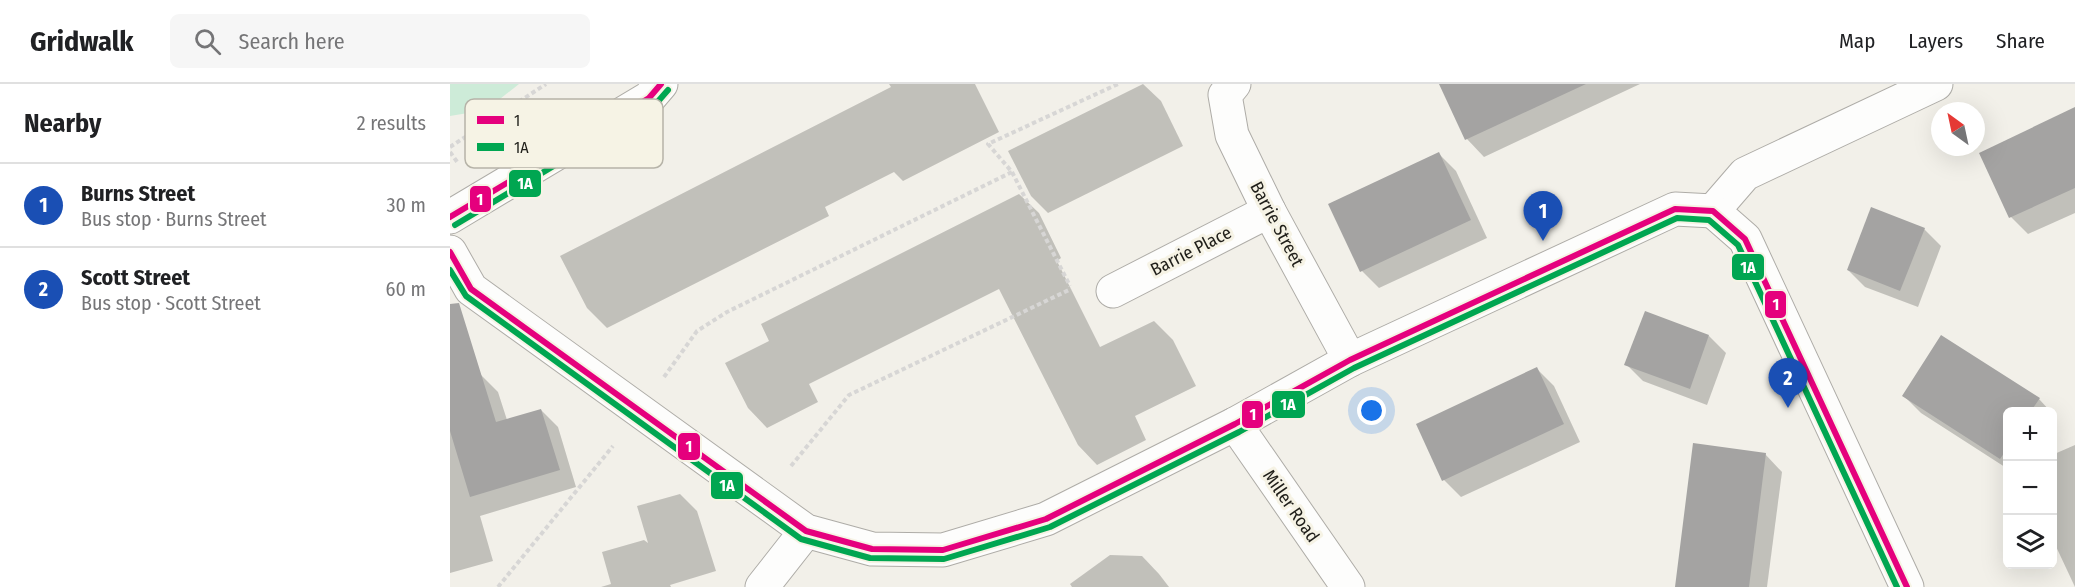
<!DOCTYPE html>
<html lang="en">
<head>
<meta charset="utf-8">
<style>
  :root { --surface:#fff; --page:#f6f6f6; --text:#202124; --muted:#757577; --line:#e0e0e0; --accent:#0b8043 }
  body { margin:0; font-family:"Fira Sans Condensed",sans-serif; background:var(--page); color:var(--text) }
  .controls { position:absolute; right:18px; bottom:18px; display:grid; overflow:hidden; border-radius:9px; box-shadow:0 6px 24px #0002 }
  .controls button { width:54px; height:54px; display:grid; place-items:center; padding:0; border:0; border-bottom:2px solid var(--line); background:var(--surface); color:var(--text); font:30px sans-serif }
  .compass { position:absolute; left:1481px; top:18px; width:54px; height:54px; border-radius:50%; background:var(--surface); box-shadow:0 6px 24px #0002; rotate:327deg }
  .you { position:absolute; left:922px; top:327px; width:21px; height:21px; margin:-15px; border:4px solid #fff; border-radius:50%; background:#1a73e8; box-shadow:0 0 0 9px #1a73e833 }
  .badge { display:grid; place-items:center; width:39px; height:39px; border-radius:50%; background:var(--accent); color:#fff; font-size:20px; font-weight:700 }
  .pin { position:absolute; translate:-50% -50px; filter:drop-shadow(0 2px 3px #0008) }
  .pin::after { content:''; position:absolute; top:32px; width:21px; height:18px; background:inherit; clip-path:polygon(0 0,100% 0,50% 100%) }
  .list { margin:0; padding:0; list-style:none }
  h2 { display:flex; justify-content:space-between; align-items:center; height:78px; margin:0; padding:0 24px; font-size:26px }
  h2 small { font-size:20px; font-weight:400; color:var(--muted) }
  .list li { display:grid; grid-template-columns:39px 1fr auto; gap:18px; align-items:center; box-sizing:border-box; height:84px; padding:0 24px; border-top:2px solid var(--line) }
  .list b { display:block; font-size:22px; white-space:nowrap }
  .list p { margin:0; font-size:20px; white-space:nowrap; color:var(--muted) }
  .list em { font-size:20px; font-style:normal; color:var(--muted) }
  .icon { flex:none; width:33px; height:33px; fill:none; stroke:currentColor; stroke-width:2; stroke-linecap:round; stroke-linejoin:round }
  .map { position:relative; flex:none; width:1625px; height:503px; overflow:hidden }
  header { display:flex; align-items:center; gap:36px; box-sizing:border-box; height:84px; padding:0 30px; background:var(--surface); border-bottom:2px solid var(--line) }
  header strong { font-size:28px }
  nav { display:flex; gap:33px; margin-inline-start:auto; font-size:21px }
  .search { width:420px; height:54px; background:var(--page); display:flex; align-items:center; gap:15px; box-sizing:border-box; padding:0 21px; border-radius:9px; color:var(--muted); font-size:22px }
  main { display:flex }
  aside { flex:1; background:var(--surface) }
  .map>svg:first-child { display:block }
  .green { fill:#cdebd8 }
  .shadow { fill:#0003 }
  .building { fill:#a4a3a2 }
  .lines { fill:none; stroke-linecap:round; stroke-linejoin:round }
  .minor-casing { stroke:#aeaca7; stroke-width:35 }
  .path { stroke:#d7d6d5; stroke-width:4; stroke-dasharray:4.5 3; stroke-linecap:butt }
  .minor { stroke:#fdfdfc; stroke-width:33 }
  .bus-1-casing { stroke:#f6f3e5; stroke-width:10 }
  .bus-2-casing { stroke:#f6f3e5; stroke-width:10 }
  .bus-1 { stroke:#e5007d; stroke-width:6 }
  .bus-2 { stroke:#00a651; stroke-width:6 }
  .labels { text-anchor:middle; stroke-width:6; stroke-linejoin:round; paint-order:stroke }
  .street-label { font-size:18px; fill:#1f1e19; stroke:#f6f3e5 }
  .key { fill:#f6f3e5; stroke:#b6b3a8; stroke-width:1.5 }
  .key-label { font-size:16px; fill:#1f1e19 }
  .line-badge { stroke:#f6f3e5; stroke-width:2 }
  .badge-label { font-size:16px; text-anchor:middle; font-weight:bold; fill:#fff }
</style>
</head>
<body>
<header>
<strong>Gridwalk</strong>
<div class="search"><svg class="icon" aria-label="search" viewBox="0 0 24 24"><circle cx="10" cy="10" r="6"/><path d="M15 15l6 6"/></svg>Search here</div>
<nav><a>Map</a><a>Layers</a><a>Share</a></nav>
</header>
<main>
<aside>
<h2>Nearby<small>2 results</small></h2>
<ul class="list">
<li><span class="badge" style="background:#1a4fb4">1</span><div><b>Burns Street</b><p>Bus stop · Burns Street</p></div><em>30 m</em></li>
<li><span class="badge" style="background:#1a4fb4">2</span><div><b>Scott Street</b><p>Bus stop · Scott Street</p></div><em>60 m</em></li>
</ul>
</aside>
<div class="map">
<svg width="1625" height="503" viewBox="0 0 1625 503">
  <rect width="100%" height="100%" fill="#f2f0e9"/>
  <path class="green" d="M0,0H69L36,26L0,32Z"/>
  <g class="shadow">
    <path d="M439,0H525L549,48L453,97L444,88L375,123L379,132L157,244L137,224L110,172L441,3Z"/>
    <path d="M693,0L711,17L733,62L598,129L581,112L558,67Z"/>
    <path d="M991,0H1190L1034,73L1017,55Z"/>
    <path d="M1625,25V129L1578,150L1561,133L1531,69Z"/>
    <path d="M989,70L1006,87L1037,154L929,204L912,187Z"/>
    <path d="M569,110L589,129L611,174L607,177L650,263L704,237L723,256L746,302L685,332L696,356L647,381L628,361L549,205L359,300L368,318L317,344L298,324L275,279L319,257L311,240Z"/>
    <path d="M1474,145L1491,162L1468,223L1415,203L1398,186Z"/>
    <path d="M1259,252L1276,269L1257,321L1193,297L1176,280Z"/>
    <path d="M1087,285L1104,302L1130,358L1011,413L994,396L968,341Z"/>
    <path d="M31,291L48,308L57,336L91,326L108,343L126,403L30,432L43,477L0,489V300Z"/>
    <path d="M1454,312L1589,315L1601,328H1558V385L1471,329Z"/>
    <path d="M1625,361V503L1602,454V371Z"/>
    <path d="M1315,370L1332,388L1317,503H1227Z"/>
    <path d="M230,410L247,427L266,487L220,501L221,503H151L161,500L152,468L194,456L198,459L187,422Z"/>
    <path d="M660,471L692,472L709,490L719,503H622L620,500Z"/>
  </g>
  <g class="building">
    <path d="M989,0H1136L1015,56Z"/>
    <path d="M1625,23V104L1559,134L1529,69Z"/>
    <path d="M989,68L1021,136L910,188L878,120Z"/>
    <path d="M1421,123L1475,144L1450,207L1397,186Z"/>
    <path d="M9,219L46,338L91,325L110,386L20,413L0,347V220Z"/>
    <path d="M1195,227L1259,251L1240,305L1174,281Z"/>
    <path d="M1491,251L1590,314L1581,327H1557V365L1550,375L1452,312Z"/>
    <path d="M1087,283L1114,340L992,397L966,340Z"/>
    <path d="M1243,359L1316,369L1299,503H1225Z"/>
  </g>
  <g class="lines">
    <g class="minor-casing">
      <g id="minor">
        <path d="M784,0L775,11L782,51L819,127L900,276"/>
        <path d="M1263,127L1295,155L1457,503"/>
        <path d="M1263,127L1295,90L1486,0"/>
        <path d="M0,133L199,14L211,0"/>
        <path d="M0,168L21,205L356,447L422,465L493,466L596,435L785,340L900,276L1225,125L1263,127"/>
        <path d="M663,207L819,127"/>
        <path d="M785,340L898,503"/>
        <path d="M312,503L356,447"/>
      </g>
    </g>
    <g class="path">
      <path d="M0,63L96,0"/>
      <path d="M0,68L8,79"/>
      <path d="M562,88L620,202"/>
      <path d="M214,293L247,247L277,228L562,88L538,60L668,0"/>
      <path d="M341,382L399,311L621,205"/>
      <path d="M48,503L163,362"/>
    </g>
    <use href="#minor" class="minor"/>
    <g class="bus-1-casing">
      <g id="bus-1">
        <path d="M0,133L199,14L211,0"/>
        <path d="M0,168L21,205L356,447L422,465L493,466L596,435L785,340L900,276L1225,125L1263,127L1295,155L1457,503"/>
      </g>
    </g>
    <g class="bus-2-casing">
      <g id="bus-2">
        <path d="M5,141L204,22L218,6"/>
        <path d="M0,186L16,212L351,455L420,474L494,475L600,443L789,348L904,284L1227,134L1259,136L1288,161L1447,503"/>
      </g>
    </g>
    <use href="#bus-1" class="bus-1"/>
    <use href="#bus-2" class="bus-2"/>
  </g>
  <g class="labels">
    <g class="street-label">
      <text transform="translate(827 140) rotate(62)" y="6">Barrie Street</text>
      <text transform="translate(741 167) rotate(-27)" y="6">Barrie Place</text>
      <text transform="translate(841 422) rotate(55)" y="6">Miller Road</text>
    </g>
  </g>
  <rect x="15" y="15" width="198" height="69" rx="9" class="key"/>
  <rect x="27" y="32" width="27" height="8" fill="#e5007d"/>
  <rect x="27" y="59" width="27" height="8" fill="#00a651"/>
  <g class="key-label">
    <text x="64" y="42">1</text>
    <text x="64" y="69">1A</text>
  </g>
  <g class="line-badge">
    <rect x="58" y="85" width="34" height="29" rx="6" fill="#00a651"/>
    <rect x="19" y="101" width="23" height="28" rx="6" fill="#e5007d"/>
    <rect x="1281" y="169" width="34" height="28" rx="6" fill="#00a651"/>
    <rect x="1314" y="206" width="23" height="29" rx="6" fill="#e5007d"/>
    <rect x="821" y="306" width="35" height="29" rx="6" fill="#00a651"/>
    <rect x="791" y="316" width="23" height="29" rx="6" fill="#e5007d"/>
    <rect x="227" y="348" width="24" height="29" rx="6" fill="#e5007d"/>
    <rect x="260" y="387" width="34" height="29" rx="6" fill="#00a651"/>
  </g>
  <g class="badge-label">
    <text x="75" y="105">1A</text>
    <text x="30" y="121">1</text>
    <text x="1298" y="189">1A</text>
    <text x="1326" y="226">1</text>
    <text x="838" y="326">1A</text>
    <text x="803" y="336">1</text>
    <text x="239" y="368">1</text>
    <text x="277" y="407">1A</text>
  </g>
</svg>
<div class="controls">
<button>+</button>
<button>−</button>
<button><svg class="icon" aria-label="layers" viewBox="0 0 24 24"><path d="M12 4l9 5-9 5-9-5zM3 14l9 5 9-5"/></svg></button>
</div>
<svg class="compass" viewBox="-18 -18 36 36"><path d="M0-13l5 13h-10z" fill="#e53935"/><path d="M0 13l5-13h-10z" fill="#757577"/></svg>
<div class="you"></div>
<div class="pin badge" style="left:1093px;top:157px;background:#1a4fb4">1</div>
<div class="pin badge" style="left:1338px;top:324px;background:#1a4fb4">2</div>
</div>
</main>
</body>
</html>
